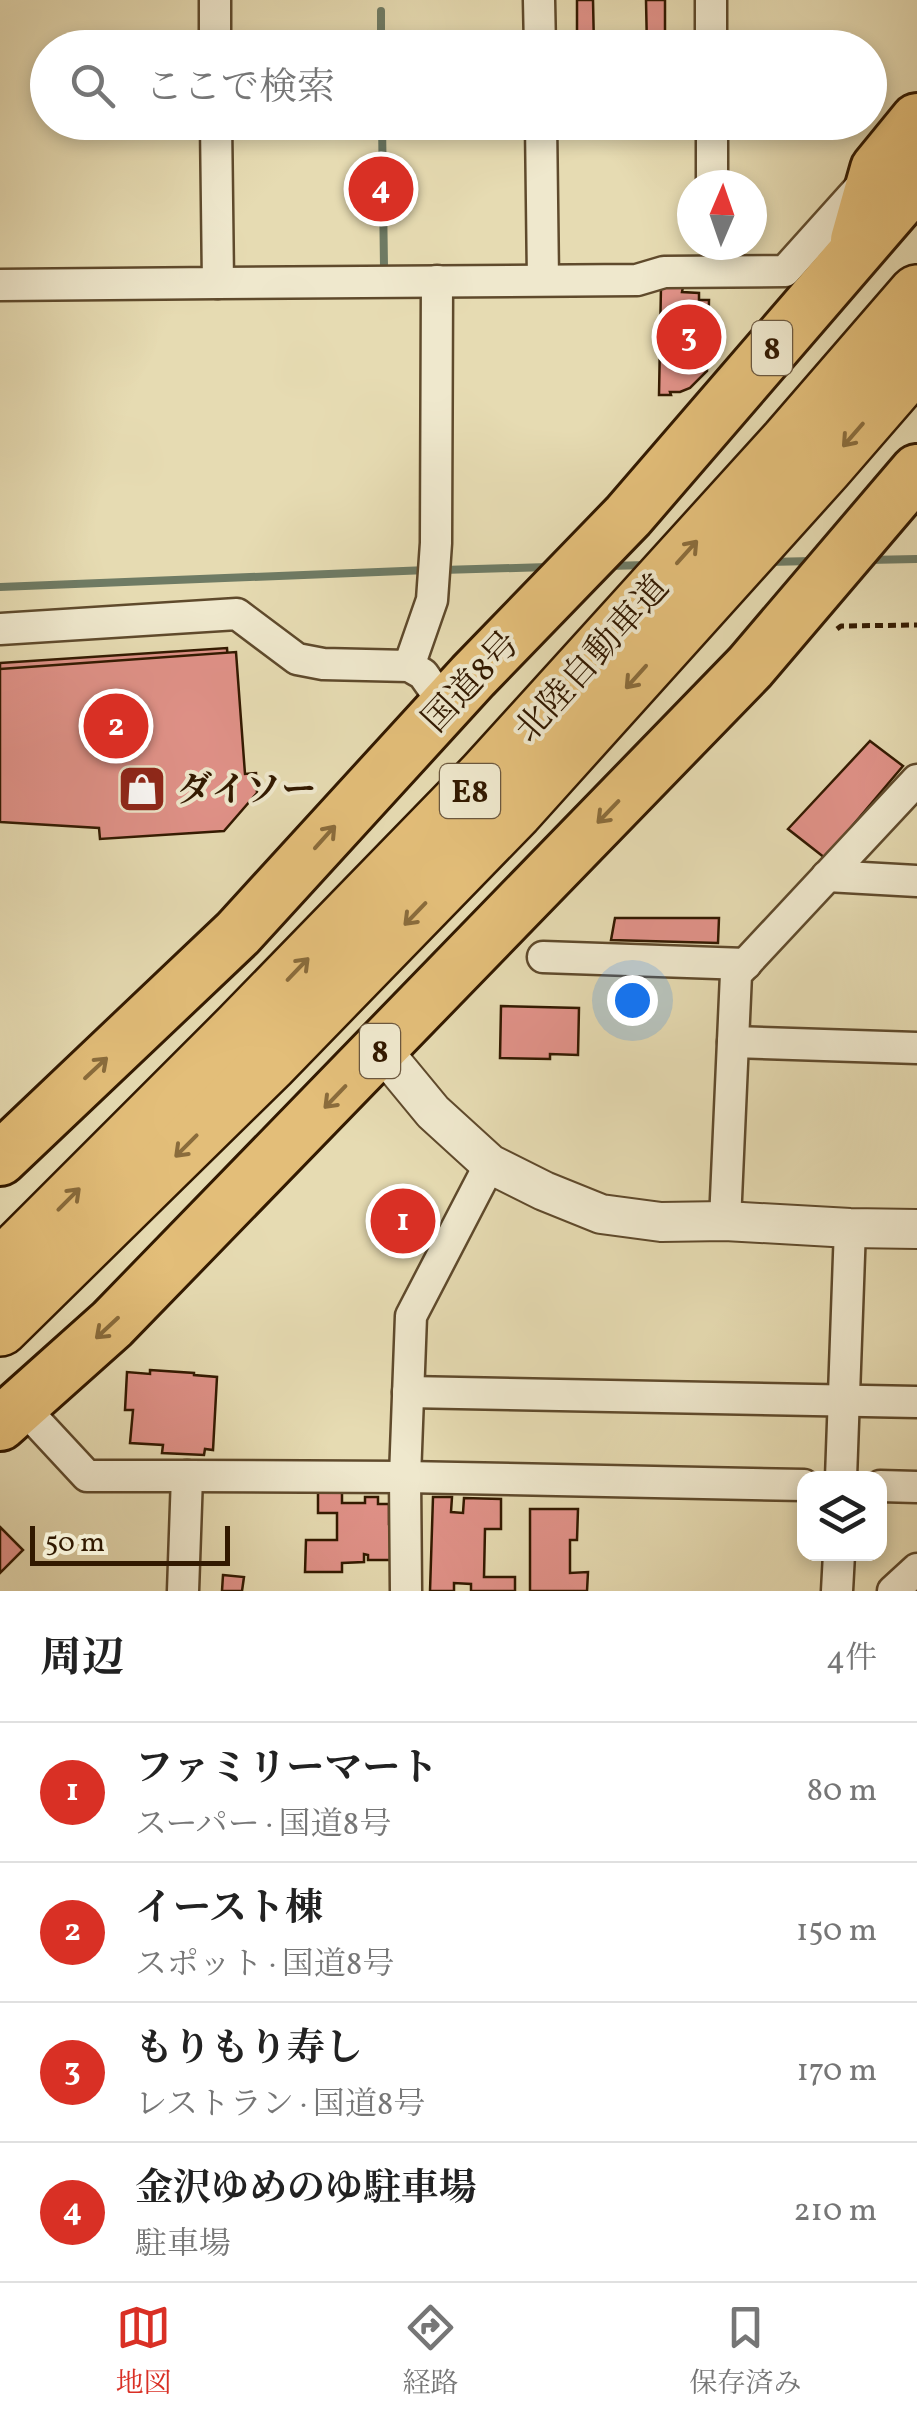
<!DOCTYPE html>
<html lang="ja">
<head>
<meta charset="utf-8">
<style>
  :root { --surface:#fff; --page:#f2f2f2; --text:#222; --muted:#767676; --line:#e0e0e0; --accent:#d93025 }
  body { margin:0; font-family:Vollkorn,"Noto Serif JP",serif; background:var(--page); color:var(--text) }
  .controls { position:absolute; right:30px; bottom:30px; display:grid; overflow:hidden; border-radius:20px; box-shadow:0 5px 15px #0003 }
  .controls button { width:90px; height:90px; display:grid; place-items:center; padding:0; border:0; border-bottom:2px solid var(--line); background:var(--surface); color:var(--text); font:50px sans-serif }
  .compass { position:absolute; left:677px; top:170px; width:90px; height:90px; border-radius:50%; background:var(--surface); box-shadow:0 5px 15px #0003; rotate:2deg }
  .scale { position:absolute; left:30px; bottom:25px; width:200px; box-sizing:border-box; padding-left:10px; border:5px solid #321900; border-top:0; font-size:28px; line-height:35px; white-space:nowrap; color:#321900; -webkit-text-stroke:8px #efe8cd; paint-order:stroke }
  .you { position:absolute; left:632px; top:1000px; width:35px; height:35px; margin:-25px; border:8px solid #fff; border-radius:50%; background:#1a73e8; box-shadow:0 0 0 15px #1a73e833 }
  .badge { display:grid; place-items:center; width:65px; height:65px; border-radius:50%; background:var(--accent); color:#fff; font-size:32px; font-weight:700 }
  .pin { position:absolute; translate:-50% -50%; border:5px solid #fff; box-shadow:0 2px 10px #0006 }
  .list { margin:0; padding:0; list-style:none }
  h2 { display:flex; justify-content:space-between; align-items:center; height:130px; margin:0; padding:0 40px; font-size:42px }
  h2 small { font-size:32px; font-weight:400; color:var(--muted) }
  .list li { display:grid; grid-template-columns:65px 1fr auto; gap:30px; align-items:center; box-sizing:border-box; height:140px; padding:0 40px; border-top:2px solid var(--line) }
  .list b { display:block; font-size:38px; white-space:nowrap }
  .list p { margin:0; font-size:32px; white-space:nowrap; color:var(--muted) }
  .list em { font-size:32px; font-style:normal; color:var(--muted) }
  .icon { flex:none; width:55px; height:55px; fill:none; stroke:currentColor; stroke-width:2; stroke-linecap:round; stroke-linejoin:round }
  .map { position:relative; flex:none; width:917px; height:1591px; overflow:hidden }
  .search { position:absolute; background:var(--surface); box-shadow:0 5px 15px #0003; left:30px; right:30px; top:30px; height:110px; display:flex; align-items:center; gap:25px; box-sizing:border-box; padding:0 35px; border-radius:55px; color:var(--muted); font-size:38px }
  .sheet { height:690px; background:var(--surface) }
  nav { display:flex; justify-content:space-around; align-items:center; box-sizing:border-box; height:140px; border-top:2px solid var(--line); background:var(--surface); font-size:28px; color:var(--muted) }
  nav a { display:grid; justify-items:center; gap:5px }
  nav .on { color:var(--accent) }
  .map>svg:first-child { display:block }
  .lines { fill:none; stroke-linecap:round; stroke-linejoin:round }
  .stream { stroke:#6f7b64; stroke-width:8 }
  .building { fill:#e19289; stroke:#321900; stroke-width:2.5 }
  .minor-casing { stroke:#5f4a2c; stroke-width:35 }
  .tertiary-casing { stroke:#5f4a2c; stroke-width:42 }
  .trunk-casing { stroke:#321900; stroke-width:58 }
  .motorway-casing { stroke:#321900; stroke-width:60 }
  .path { stroke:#321900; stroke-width:5; stroke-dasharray:8 5; stroke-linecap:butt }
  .minor { stroke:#efe8cd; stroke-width:30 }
  .tertiary { stroke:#efe8cd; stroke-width:38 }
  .trunk { stroke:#e3be79; stroke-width:52 }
  .motorway { stroke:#e3be79; stroke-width:55 }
  .oneway { stroke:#8a6c3c }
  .labels { text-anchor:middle; stroke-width:8; stroke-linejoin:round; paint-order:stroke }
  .shield { fill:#efe8cd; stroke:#6b573e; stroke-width:2.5 }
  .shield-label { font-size:32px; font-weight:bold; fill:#321900 }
  .street-label { font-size:35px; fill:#321900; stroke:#efe8cd }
  .poi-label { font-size:35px; font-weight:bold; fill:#321900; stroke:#efe8cd; text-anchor:start }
</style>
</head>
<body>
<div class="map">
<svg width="917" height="1591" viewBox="0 0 917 1591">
  <rect width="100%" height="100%" fill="#e6dbb2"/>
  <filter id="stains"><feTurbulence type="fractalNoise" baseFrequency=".002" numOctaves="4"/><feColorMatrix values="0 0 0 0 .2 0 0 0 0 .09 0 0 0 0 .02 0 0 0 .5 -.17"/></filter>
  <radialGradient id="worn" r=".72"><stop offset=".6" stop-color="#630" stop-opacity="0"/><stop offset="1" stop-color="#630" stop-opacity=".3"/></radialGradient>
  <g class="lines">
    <g class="stream">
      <path d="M381,11V48"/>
      <path d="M382,122L384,267"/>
      <path d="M867,560L917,559"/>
      <path d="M767,562L813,561"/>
      <path d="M607,566L648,565"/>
      <path d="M442,570L548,567"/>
      <path d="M0,587L428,570"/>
    </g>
  </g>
  <g class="building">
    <path d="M577,0H593L594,48H577Z"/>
    <path d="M646,0H665V48H647Z"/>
    <path d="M661,286L683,287L682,292L699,293V300H709L707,371L690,388L680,392H670L671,395H659Z"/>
    <path d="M227,648L237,790L212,821L98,826L0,811V663Z"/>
    <path d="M236,652L245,774L256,773L257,793L224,831L100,839L99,828L0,822V669Z"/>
    <path d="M870,741L903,766L825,858L788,829Z"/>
    <path d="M615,918H719L718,943L611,940Z"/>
    <path d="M501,1006L579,1008L578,1055L550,1054V1059L500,1058Z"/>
    <path d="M150,1370L194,1373V1375L217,1377L213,1450L205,1449L204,1455L162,1453L163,1445L130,1443L133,1410H125L127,1372L150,1374Z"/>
    <path d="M318,1492H342V1503H365V1497H378V1504H389V1524H392V1560H368V1555L364,1554V1562L342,1563V1572H305L306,1540H337V1513H318Z"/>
    <path d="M433,1497H452L451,1512L463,1513L464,1498L501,1499V1529H485L484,1577H515V1591H471V1584L454,1583V1591H430Z"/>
    <path d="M530,1509H578L577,1540H570V1573L588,1572L587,1591H530Z"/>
    <path d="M0,1527L23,1550L0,1573Z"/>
    <path d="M223,1575L244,1577L242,1591H222Z"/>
  </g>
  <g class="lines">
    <g class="minor-casing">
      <g id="minor">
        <path d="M215,0V48"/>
        <path d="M539,0L540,48"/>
        <path d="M711,0V48"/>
        <path d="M541,122L543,280"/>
        <path d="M712,122V185"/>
        <path d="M218,283L637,280L664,272L785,271L865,182"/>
        <path d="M0,285L218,283L216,122"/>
        <path d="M0,629L237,614L297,659L323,664L409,666L423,674L445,705"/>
        <path d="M409,666L432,600L436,543L437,281"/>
        <path d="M827,876L917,881"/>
        <path d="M543,957L746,964"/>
        <path d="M733,1042L917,1048"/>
        <path d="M725,1221L736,974L917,780"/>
        <path d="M408,1392L917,1402"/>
        <path d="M21,1405L87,1476H187L183,1591"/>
        <path d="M187,1476L405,1477L804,1485"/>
        <path d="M841,1478L850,1228"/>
        <path d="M880,1486L917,1487"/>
        <path d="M406,1591L405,1477L411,1316L490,1164"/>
        <path d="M837,1591L839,1554"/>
        <path d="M893,1591L917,1569"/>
      </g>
    </g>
    <g class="tertiary-casing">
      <path id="tertiary" d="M381,1049L433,1112L490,1164L544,1191L601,1214L661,1222L725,1221L850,1228L917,1229"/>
    </g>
    <g class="trunk-casing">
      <g id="trunk">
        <path d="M857,240L877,169L917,120"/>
        <path d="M0,1159L238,933L473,676L628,516L917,181"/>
        <path d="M0,1424L112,1324L750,667L917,471"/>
      </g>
    </g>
    <g class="motorway-casing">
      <g id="motorway">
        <path d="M0,1268L240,1028L485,776L788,442L917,293"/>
        <path d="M0,1328L270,1063L515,811L825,467L917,361"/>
      </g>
    </g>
    <path class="path" d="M837,629L841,626L917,625"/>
    <use href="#minor" class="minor"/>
    <use href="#tertiary" class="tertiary"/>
    <use href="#trunk" class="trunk"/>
    <use href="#motorway" class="motorway"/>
  </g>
  <defs><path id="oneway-shaft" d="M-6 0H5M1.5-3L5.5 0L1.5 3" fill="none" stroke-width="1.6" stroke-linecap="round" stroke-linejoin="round" transform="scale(2.5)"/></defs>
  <g class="oneway">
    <use href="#oneway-shaft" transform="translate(853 435) rotate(131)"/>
    <use href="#oneway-shaft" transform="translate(687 552) rotate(-48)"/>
    <use href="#oneway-shaft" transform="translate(636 677) rotate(132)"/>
    <use href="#oneway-shaft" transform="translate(608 812) rotate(134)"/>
    <use href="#oneway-shaft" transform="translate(325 837) rotate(-48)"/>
    <use href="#oneway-shaft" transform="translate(415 914) rotate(134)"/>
    <use href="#oneway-shaft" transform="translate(298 969) rotate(-46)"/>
    <use href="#oneway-shaft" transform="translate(96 1068) rotate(-43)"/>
    <use href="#oneway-shaft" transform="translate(335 1097) rotate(134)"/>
    <use href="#oneway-shaft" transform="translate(186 1146) rotate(135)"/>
    <use href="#oneway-shaft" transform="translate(69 1199) rotate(-45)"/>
    <use href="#oneway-shaft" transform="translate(107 1328) rotate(137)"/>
  </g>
  <defs>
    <g id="shop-square" transform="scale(2.5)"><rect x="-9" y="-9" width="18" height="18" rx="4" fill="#8f2418" stroke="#efe8cd"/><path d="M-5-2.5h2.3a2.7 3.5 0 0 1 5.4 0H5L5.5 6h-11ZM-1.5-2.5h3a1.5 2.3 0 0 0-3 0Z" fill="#fff"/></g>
  </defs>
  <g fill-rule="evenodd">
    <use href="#shop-square" x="142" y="789"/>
  </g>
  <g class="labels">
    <g class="shield">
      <rect x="752" y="321" width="40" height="54" rx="8"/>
      <rect x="440" y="764" width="60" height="54" rx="8"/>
      <rect x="360" y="1024" width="40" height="54" rx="8"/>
    </g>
    <g class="shield-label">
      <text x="772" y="359">8</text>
      <text x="470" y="802">E8</text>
      <text x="380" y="1062">8</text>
    </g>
    <g class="street-label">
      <text transform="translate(591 658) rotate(-48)" y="12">北陸自動車道</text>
      <text transform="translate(470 681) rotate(-47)" y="12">国道8号</text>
    </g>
    <g class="poi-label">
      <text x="177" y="801">ダイソー</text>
    </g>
  </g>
  <rect width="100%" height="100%" filter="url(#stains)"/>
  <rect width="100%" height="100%" fill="url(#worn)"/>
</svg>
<div class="controls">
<button><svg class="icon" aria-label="layers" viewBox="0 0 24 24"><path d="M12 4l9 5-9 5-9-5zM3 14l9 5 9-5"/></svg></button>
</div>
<svg class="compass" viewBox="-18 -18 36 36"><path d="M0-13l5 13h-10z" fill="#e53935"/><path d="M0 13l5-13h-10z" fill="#767676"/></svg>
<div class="scale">50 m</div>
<div class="you"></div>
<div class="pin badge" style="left:403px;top:1221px">1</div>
<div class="pin badge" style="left:116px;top:726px">2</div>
<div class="pin badge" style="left:689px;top:337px">3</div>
<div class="pin badge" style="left:381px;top:189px">4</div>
<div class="search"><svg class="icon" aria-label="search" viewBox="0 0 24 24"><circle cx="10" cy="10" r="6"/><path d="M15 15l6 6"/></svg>ここで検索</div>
</div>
<section class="sheet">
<h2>周辺<small>4件</small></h2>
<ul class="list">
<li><span class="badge">1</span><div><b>ファミリーマート</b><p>スーパー · 国道8号</p></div><em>80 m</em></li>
<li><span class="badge">2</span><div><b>イースト棟</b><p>スポット · 国道8号</p></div><em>150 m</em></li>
<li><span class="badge">3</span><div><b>もりもり寿し</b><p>レストラン · 国道8号</p></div><em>170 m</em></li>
<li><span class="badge">4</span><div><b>金沢ゆめのゆ駐車場</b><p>駐車場</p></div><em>210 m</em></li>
</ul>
</section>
<nav>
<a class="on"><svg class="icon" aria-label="map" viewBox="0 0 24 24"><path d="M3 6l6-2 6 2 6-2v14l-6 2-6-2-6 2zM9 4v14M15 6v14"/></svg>地図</a>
<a><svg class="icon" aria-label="directions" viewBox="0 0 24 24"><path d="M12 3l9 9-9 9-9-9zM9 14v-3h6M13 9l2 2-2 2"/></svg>経路</a>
<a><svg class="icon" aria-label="saved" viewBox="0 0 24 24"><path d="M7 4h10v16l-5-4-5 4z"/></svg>保存済み</a>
</nav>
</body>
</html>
